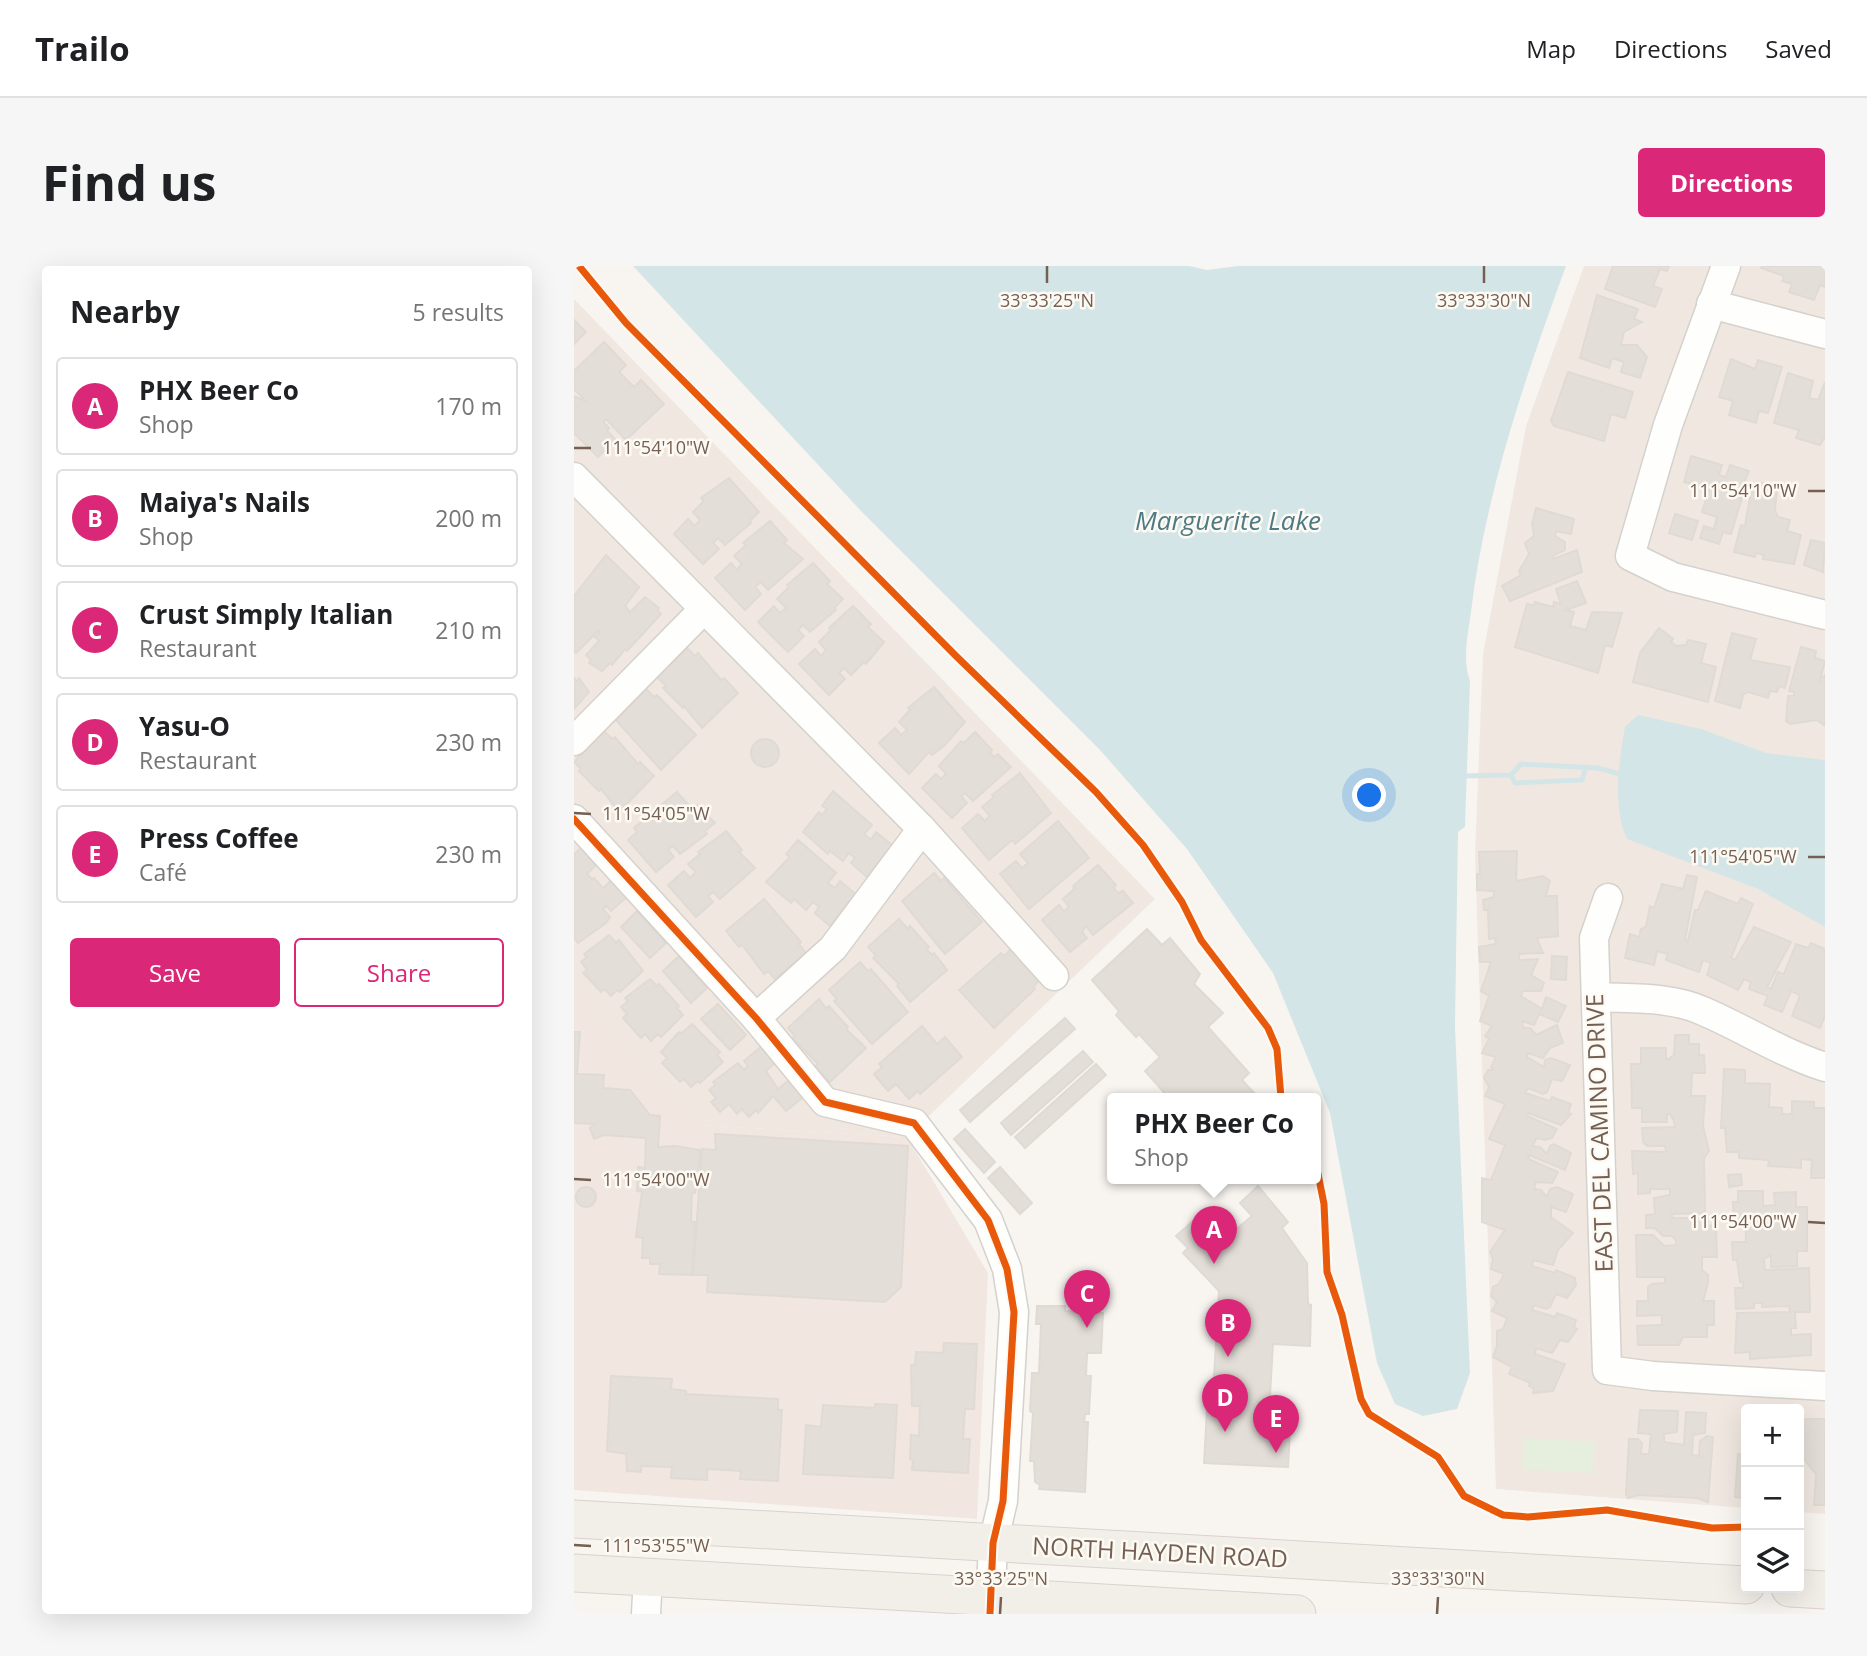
<!DOCTYPE html>
<html lang="en">
<head>
<meta charset="utf-8">
<style>
  :root { --surface:#fff; --page:#f6f6f6; --text:#202124; --muted:#757577; --line:#e0e0e0; --accent:#db2777 }
  body { margin:0; font-family:"Open Sans",sans-serif; background:var(--page); color:var(--text) }
  .controls { position:absolute; right:21px; bottom:21px; display:grid; overflow:hidden; border-radius:7px; box-shadow:0 7px 28px #0002 }
  .controls button { width:63px; height:63px; display:grid; place-items:center; padding:0; border:0; border-bottom:2px solid var(--line); background:var(--surface); color:var(--text); font:35px sans-serif }
  .you { position:absolute; left:796px; top:530px; width:24px; height:24px; margin:-18px; border:5px solid #fff; border-radius:50%; background:#1a73e8; box-shadow:0 0 0 10px #1a73e833 }
  .badge { display:grid; place-items:center; width:46px; height:46px; border-radius:50%; background:var(--accent); color:#fff; font-size:23px; font-weight:700 }
  .pin { position:absolute; translate:-50% -58px; filter:drop-shadow(0 2px 4px #0008) }
  .pin::after { content:''; position:absolute; top:37px; width:24px; height:21px; background:inherit; clip-path:polygon(0 0,100% 0,50% 100%) }
  .popup { position:absolute; left:533px; top:827px; width:214px; height:91px; box-sizing:border-box; display:grid; place-content:center; border-radius:7px; background:var(--surface); filter:drop-shadow(0 2px 5px #0005); font-size:23px; white-space:nowrap; color:var(--muted) }
  .popup b { font-size:26px; color:var(--text) }
  .popup::after { content:''; position:absolute; left:50%; top:100%; margin-left:-14px; border:14px solid transparent; border-top-color:var(--surface) }
  .list { margin:0; padding:0; list-style:none }
  h2 { display:flex; justify-content:space-between; align-items:center; height:91px; margin:0; padding:0 28px; font-size:30px }
  h2 small { font-size:23px; font-weight:400; color:var(--muted) }
  .list li { display:grid; grid-template-columns:46px 1fr auto; gap:21px; align-items:center; box-sizing:border-box; height:98px; margin:0 14px 14px; padding:0 14px; border:2px solid var(--line); border-radius:7px }
  .list b { display:block; font-size:26px; white-space:nowrap }
  .list p { margin:0; font-size:23px; white-space:nowrap; color:var(--muted) }
  .list em { font-size:23px; font-style:normal; color:var(--muted) }
  .actions { display:flex; gap:14px; padding:21px 28px }
  .actions a { flex:1; padding:16px 0; border:2px solid var(--accent); border-radius:7px; text-align:center; font-size:24px; color:var(--accent) }
  .actions .main { background:var(--accent); color:#fff }
  .icon { flex:none; width:38px; height:38px; fill:none; stroke:currentColor; stroke-width:2; stroke-linecap:round; stroke-linejoin:round }
  .map { position:relative; flex:none; width:1251px; height:1348px; overflow:hidden; border-radius:7px }
  header { display:flex; align-items:center; gap:42px; box-sizing:border-box; height:98px; padding:0 35px; background:var(--surface); border-bottom:2px solid var(--line) }
  header strong { font-size:33px }
  nav { display:flex; gap:38px; margin-inline-start:auto; font-size:24px }
  .intro { display:flex; align-items:center; justify-content:space-between; box-sizing:border-box; height:168px; padding:0 42px }
  h1 { margin:0; font-size:49px }
  .button { padding:18px 32px; border-radius:7px; background:var(--accent); color:#fff; font-size:24px; font-weight:700 }
  main { display:flex; gap:42px; padding:0 42px }
  aside { flex:1; background:var(--surface); border-radius:7px; box-shadow:0 7px 28px #0002 }
  .map>svg:first-child { display:block }
  .residential { fill:#f0e8e0 }
  .commercial { fill:#f1e6e0 }
  .green { fill:#e6eedd }
  .water { fill:#d4e5e7 }
  .lines { fill:none; stroke-linecap:round; stroke-linejoin:round }
  .stream { stroke:#d4e5e7; stroke-width:5 }
  .building { fill:#e4ded8; stroke:#e0dad4; stroke-width:2 }
  .minor-casing { stroke:#d5d1cc; stroke-width:31 }
  .major-casing { stroke:#d9d2ce; stroke-width:39 }
  .minor { stroke:#fefefd; stroke-width:28 }
  .major { stroke:#f2eee8; stroke-width:37 }
  .cycleway-casing { stroke:#fdfaf4; stroke-width:11 }
  .cycleway { stroke:#e8590c; stroke-width:7 }
  .ticks { fill:none; stroke:#745f52; stroke-width:2.5 }
  .labels { text-anchor:middle; stroke-width:5; stroke-linejoin:round; paint-order:stroke }
  .street-label { font-size:24px; fill:#745f52; stroke:#fdfaf4 }
  .water-label { font-size:26px; font-style:italic; fill:#4e7a85; stroke:#fdfaf4 }
  .ticks-label { font-size:18px; text-anchor:middle; fill:#745f52; stroke:#fdfaf4; stroke-width:5; stroke-linejoin:round; paint-order:stroke }
</style>
</head>
<body>
<header>
<strong>Trailo</strong>
<nav><a>Map</a><a>Directions</a><a>Saved</a></nav>
</header>
<div class="intro"><h1>Find us</h1><a class="button">Directions</a></div>
<main>
<aside>
<h2>Nearby<small>5 results</small></h2>
<ul class="list">
<li><span class="badge">A</span><div><b>PHX Beer Co</b><p>Shop</p></div><em>170 m</em></li>
<li><span class="badge">B</span><div><b>Maiya's Nails</b><p>Shop</p></div><em>200 m</em></li>
<li><span class="badge">C</span><div><b>Crust Simply Italian</b><p>Restaurant</p></div><em>210 m</em></li>
<li><span class="badge">D</span><div><b>Yasu-O</b><p>Restaurant</p></div><em>230 m</em></li>
<li><span class="badge">E</span><div><b>Press Coffee</b><p>Café</p></div><em>230 m</em></li>
</ul>
<div class="actions"><a class="main">Save</a><a>Share</a></div>
</aside>
<div class="map">
<svg width="1251" height="1348" viewBox="0 0 1251 1348">
  <rect width="100%" height="100%" fill="#f8f5f1"/>
  <g class="residential">
    <path d="M1010,0H1251V1248L1225,1246V1143H1172V1242L922,1223L901,589L909,388L952,160Z"/>
    <path d="M0,33L581,633L333,871L122,859L0,718Z"/>
  </g>
  <path class="commercial" d="M0,718L122,859L333,871L414,1007L403,1253L0,1224Z"/>
  <path class="green" d="M949,1172L1021,1176L1019,1207L948,1203Z"/>
  <g class="water">
    <path d="M59,0H615L633,4L664,0H992C951,112 911,228 897,346C894,369 888,393 896,415L891,561L884,566L881,761L896,1107L883,1143L849,1150L821,1138L803,1097L756,847L699,707L613,583L526,484L287,245Z"/>
    <path d="M1064,449L1127,463L1192,487L1251,494V661L1184,623L1053,573C1038,540 1045,495 1051,460Z"/>
  </g>
  <g class="lines">
    <g class="stream">
      <path d="M937,509L941,517L1008,514L1012,501"/>
      <path d="M887,510L937,509L947,498L1024,502L1053,510"/>
    </g>
  </g>
  <g class="building">
    <path d="M1039,0H1095L1093,5L1086,3L1079,20L1088,23L1081,41L1031,23Z"/>
    <path d="M1188,0H1251V21L1246,19L1240,34L1215,26L1218,18L1208,15L1210,10L1187,2Z"/>
    <path d="M1023,29L1064,43L1060,53L1068,56L1050,66L1047,79H1063L1073,91L1066,112L1047,106L1050,96L1038,92L1035,102L1006,92Z"/>
    <path d="M0,54L12,66L0,78Z"/>
    <path d="M30,76L52,99L45,106L60,121L67,114L90,138L52,174L32,153L29,156L35,162L33,165L42,174L24,191L0,167V130L13,136L0,123V105Z"/>
    <path d="M1157,93L1181,103L1184,94L1208,101L1194,147L1185,145L1182,157L1155,149L1159,135L1145,131Z"/>
    <path d="M994,106L1059,126L1051,152L1037,148L1030,175L980,160L977,155Z"/>
    <path d="M1214,107L1239,115L1235,132L1244,134L1251,116V171L1246,179L1222,172L1225,164L1200,157Z"/>
    <path d="M1117,190L1148,199L1145,209L1152,211L1156,199L1175,205L1164,231L1168,232L1157,268L1149,266L1145,278L1126,272L1130,260L1140,263L1143,251L1128,246L1135,224L1110,216Z"/>
    <path d="M155,212L185,246L176,255L177,257L151,279L144,272L139,277L145,283L129,298L100,268L114,253L121,260L126,254L119,246L130,235L127,232Z"/>
    <path d="M1183,216L1203,221L1201,245L1204,251L1216,254L1213,265L1227,269L1220,298L1189,293L1190,289L1182,287L1181,291L1160,286L1167,259L1171,260L1177,226L1180,227Z"/>
    <path d="M962,242L1000,253L997,268L982,265L981,270L991,276V284L980,289L979,293L1003,284L1008,306L936,335L928,320L947,309L945,305L955,288L951,277L960,270L958,258Z"/>
    <path d="M1101,248L1124,255L1118,274L1095,267Z"/>
    <path d="M196,255L213,274L210,277L229,293L194,324L187,316L181,321L187,328L171,344L141,312L157,297L163,304L168,298L160,290L172,279L169,277Z"/>
    <path d="M1237,274L1251,277L1249,306L1230,299Z"/>
    <path d="M32,289L65,321L51,340L56,346L71,331L85,342L83,344L87,348L53,385L51,383L38,399L36,397L28,405L15,397L17,394L12,389L25,375L21,371L26,367L24,365L2,387L0,385V330Z"/>
    <path d="M239,297L256,315L253,318L269,333L260,342L262,344L236,366L229,359L224,364L230,370L214,386L184,356L200,340L206,347L212,342L203,333L215,321L213,319Z"/>
    <path d="M1003,315L1012,337L992,344L1000,346L996,360L1012,364L1018,346L1048,347L1038,381L1031,379L1024,407L941,381L953,338L960,339L961,336L979,341L980,336L987,338L982,323Z"/>
    <path d="M279,340L297,358L294,361L310,376L292,398L290,396L277,409L270,402L265,407L271,413L255,429L225,398L241,383L247,390L252,384L245,376L257,364L255,362Z"/>
    <path d="M1085,362L1099,373L1097,376L1102,380L1112,379L1114,374L1132,378L1127,397L1142,401L1134,436L1059,416L1066,387Z"/>
    <path d="M1158,367L1182,373L1176,394L1216,401L1211,422L1205,420L1203,426L1196,425L1194,432L1174,426L1169,429L1166,442L1141,435Z"/>
    <path d="M1227,381L1242,385L1241,392L1251,395L1246,414L1251,409V460L1243,454L1216,458L1212,455L1214,430H1220V426L1215,425Z"/>
    <path d="M113,382L121,390L124,387L147,414L150,412L164,427L128,462L110,440L109,442L89,422L92,420L83,411Z"/>
    <path d="M0,412L3,415L5,412L15,426L1,442Z"/>
    <path d="M360,421L391,456L371,479L358,489L355,486L335,508L305,477L321,462L327,469L333,464L325,456L336,444L334,442Z"/>
    <path d="M72,423L80,431L83,429L122,469L87,504L41,453Z"/>
    <path d="M29,464L38,473L41,471L64,498L66,496L80,510L45,546L27,523L25,525L5,505L7,503L0,496Z"/>
    <path d="M401,466L418,484L416,486L420,491L424,488L437,501L399,535L391,527L387,530L393,537L378,552L348,522L362,508L367,513L372,508L365,500L387,475L390,477Z"/>
    <circle cx="191" cy="487" r="14"/>
    <path d="M446,507L477,547L441,578L438,574L415,594L388,562L404,548L411,555L416,550L408,541L420,531L418,529Z"/>
    <path d="M259,525L298,559L290,568L297,574L302,566L318,579L293,611L277,597L281,592L275,587L269,595L256,585L254,588L229,566L245,546L248,549L253,543L248,540Z"/>
    <path d="M103,526L118,543L123,539L141,557L131,565L133,568L106,588L99,580L94,584L100,591L82,606L54,574L63,566L60,562Z"/>
    <path d="M484,555L515,592L455,643L426,608L442,595L448,602L454,597L446,588Z"/>
    <path d="M152,565L168,584L165,586L181,602L146,633L139,626L134,630L139,636L122,651L94,619L110,605L116,612L122,606L114,598L126,588L124,586Z"/>
    <path d="M224,574L262,607L254,617L261,622L266,615L281,628L256,660L241,647L245,641L239,636L232,644L220,633L217,637L192,616L216,591L212,588Z"/>
    <path d="M7,582L22,599L13,608L18,613L20,612L29,622L39,613L54,630L37,645L32,640L29,643L36,651L32,657L4,677L0,672V588Z"/>
    <path d="M943,585L942,615L969,610L976,615L972,630H983L984,670L963,672L969,687L945,688V694L964,693L957,709L970,717L967,725H949L947,730L968,743L972,731L992,740L984,756L965,748L960,759L948,755L949,762H956L962,769L983,759L989,777L976,782L969,792L954,787L953,791L970,801L971,794L977,792L996,799L988,815L978,813L973,826L969,828L954,822L951,827L976,835L978,831L997,838L994,847L997,848L987,859L954,847L953,850L983,863L978,872L971,874L963,872L958,880L966,881L973,888L976,880L980,878L997,887L991,904L955,889L954,893L984,906L978,917L962,916L960,923L967,924L973,931L976,923L983,921L999,928L992,946L977,941V951L999,967L984,984L979,999L959,994L958,1000L981,1007L982,1004L1001,1012L1002,1019L993,1032L982,1028L976,1041L972,1043L960,1039L958,1044L981,1051L983,1047L1002,1054L1000,1061L1003,1063L994,1076L986,1074L978,1087L962,1082L961,1088L991,1098L979,1125L959,1127L960,1123L955,1120L956,1117L935,1108L938,1101L919,1091L923,1080V1065L929,1063L933,1052L918,1045L923,1036L917,1030L919,1021L925,1018L930,1008L917,1003L919,993L916,986L931,964L908,956V912L917,914L931,879L915,873L931,838L911,830L915,821L910,812L914,804H919L917,801L922,791L908,787L915,773L911,770L918,760L906,755L915,730L907,725L917,696H906L905,681L922,678L921,672L915,673L914,644H910L909,634L920,631V625L903,624V608H906L905,586Z"/>
    <path d="M524,599L542,619L540,622L544,627L549,625L559,637L519,669L512,660L508,666L513,672L496,686L468,654L485,639L490,645L495,641L489,633L501,622L499,620Z"/>
    <path d="M360,607L367,615L370,612L408,656L371,688L328,635Z"/>
    <path d="M1113,609L1123,611L1111,674L1114,675L1121,644H1124L1132,625L1164,638L1167,632L1179,638L1157,692L1161,694L1180,661L1217,676L1193,721L1197,723L1204,706L1210,708L1222,678L1234,682L1237,677L1251,683V750L1246,762L1218,750L1226,729L1217,725L1208,746L1190,739L1194,730L1175,723L1177,716L1170,713L1164,724L1133,709L1137,697L1129,694L1125,706L1092,694L1094,688L1083,685L1080,699L1051,692L1056,668L1065,671L1067,663L1072,661L1076,640L1080,642L1088,618L1109,623Z"/>
    <path d="M190,633L227,676L225,678L232,687L201,713L194,705L190,708L168,679L165,681L152,665Z"/>
    <path d="M63,645L92,677L76,692L47,661Z"/>
    <path d="M325,653L334,663L336,660L355,681L353,684L358,689L360,687L373,704L336,736L323,720L325,718L299,692L302,690L294,681Z"/>
    <path d="M573,663L588,679L596,672L626,708L620,718L649,747L634,761L675,807L668,814L682,829L679,832H595L571,805L586,791L565,768L562,771L542,749L545,745L518,714Z"/>
    <path d="M35,669L42,677L45,674L69,705L46,726L43,724L37,730L31,723L27,726L9,707L13,704L7,696L13,691L10,688Z"/>
    <path d="M438,682L467,713L459,721L461,723L420,762L385,724L427,687L430,690Z"/>
    <path d="M105,690L133,722L117,737L89,705Z"/>
    <path d="M978,690L993,691L992,714L977,713Z"/>
    <path d="M286,696L294,705L297,703L334,746L298,778L260,735L263,733L255,724Z"/>
    <path d="M76,713L83,720L85,718L105,740L103,742L109,749L87,771L84,768L77,775L71,768L67,772L49,752L53,748L47,741L54,735L51,732Z"/>
    <path d="M245,733L252,742L255,740L274,761L272,763L292,782L256,816L241,800L244,798L218,772L221,770L214,762Z"/>
    <path d="M144,738L172,769L156,784L127,753Z"/>
    <path d="M491,752L501,763L396,856L386,844Z"/>
    <path d="M118,758L146,786L143,789L149,796L126,817L124,815L117,821L110,813L106,816L88,797L93,792L87,786L105,766L108,767Z"/>
    <path d="M348,760L363,778L371,771L388,791L346,828L344,825L335,833L322,818L314,825L300,808L308,801L305,798Z"/>
    <path d="M0,766H6L3,808L30,809L29,822L56,824L76,849L86,850L84,881L101,880L126,884L125,909L121,927H118L117,956H121L118,1009L85,1008L86,998H76V992H68L69,972L62,971L68,926L63,925L64,901L71,902L72,872L30,869L20,873L16,862L21,858L0,857Z"/>
    <path d="M1101,769H1115V778H1125V789H1130L1131,807H1118L1117,830H1131L1129,860L1135,885L1130,892L1131,947L1098,948V952H1134V960L1142,959L1143,991H1128V1004L1134,1009V1017L1129,1035H1140V1059H1133V1071H1109L1105,1079H1064L1063,1060L1088,1059V1049L1063,1050V1035H1074V1021L1078,1018L1091,1017V1011H1063L1062,969H1079L1090,980L1102,979V974L1098,970H1089L1081,962H1072V949L1081,948L1080,932L1096,929V923H1076V927L1064,928V907L1059,908L1058,885L1092,886L1091,880H1073L1069,876L1068,862L1101,861L1100,855L1096,848H1093V856H1068V842H1058L1057,798H1067V782H1092V793H1095L1100,789Z"/>
    <path d="M188,780L202,796L192,805L204,823L215,814L229,831L212,845L199,830L184,847L182,844L175,851L168,843L163,848L155,838L146,846L137,836L142,832L135,824L141,819L139,816L164,797L170,804L174,800L170,795Z"/>
    <path d="M509,785L519,796L437,869L427,857Z"/>
    <path d="M522,798L532,809L451,882L441,871Z"/>
    <path d="M1150,803L1171,804V817L1196,818L1195,841L1208,842V848H1218V835L1240,836V842H1251V912H1237L1238,894L1227,893V902L1194,900L1195,894L1165,892V886H1153L1151,862H1147Z"/>
    <path d="M391,863L421,896L410,907L380,873Z"/>
    <path d="M141,868L334,880L327,1021L311,1036L133,1026L134,1009H119L128,883L142,884Z"/>
    <path d="M426,901L458,937L446,948L414,912Z"/>
    <path d="M1167,908L1168,919L1155,921L1154,909Z"/>
    <path d="M684,920L714,956L708,962L733,997L734,1038L737,1039L736,1080L699,1078L695,1147L717,1148L714,1201L630,1197L633,1143H650V1130L639,1128L645,1025L609,987L614,982L602,970L619,955L628,965L632,961L646,977L652,978L657,968L678,950L666,937Z"/>
    <circle cx="12" cy="931" r="10"/>
    <path d="M1164,925H1189V940L1201,939L1200,927L1222,926V941H1233V985H1223V1000L1197,1001V989L1190,993L1191,1004L1235,1002L1236,1046H1221L1222,1062H1217V1069L1237,1068V1089L1176,1093V1086L1161,1087L1163,1047L1216,1046L1215,1040L1188,1041V1037H1180V1042L1162,1043L1161,1022H1169V1016H1166L1163,994H1159L1158,976H1172L1171,953H1160L1159,936H1164Z"/>
    <path d="M463,1040H491V1045L529,1047L527,1087H513L512,1110H517L515,1148H511L510,1156H514L511,1226L465,1223L466,1219L461,1216L460,1195H456L459,1147L456,1145L458,1107H465L467,1058H462Z"/>
    <path d="M370,1077L403,1078L400,1143H391L389,1173H396L394,1207L338,1204L339,1194L336,1193L337,1169L345,1170L346,1140H338L337,1099H341L342,1086L369,1087Z"/>
    <path d="M37,1110L98,1113L97,1123L112,1125V1128L204,1133V1144H208L204,1215L166,1213L167,1205L133,1203V1214L97,1212L98,1201L67,1200V1206L53,1205L52,1188L33,1185Z"/>
    <path d="M301,1138L323,1139L319,1212L229,1208L232,1159L247,1161L249,1139L301,1142Z"/>
    <path d="M1066,1144L1104,1145L1103,1166L1090,1168V1176L1110,1179L1112,1146L1132,1147L1131,1167L1119,1169L1118,1189L1125,1190L1126,1175L1133,1170L1139,1171L1134,1236L1123,1232L1064,1229L1054,1232L1052,1229L1055,1173H1064L1068,1177L1067,1188H1075L1077,1168L1064,1167Z"/>
    <path d="M1234,1153H1251V1239H1240L1242,1208L1225,1187V1154Z"/>
    <path d="M1164,1188L1172,1189V1241L1171,1232L1161,1231Z"/>
  </g>
  <g class="lines">
    <g class="minor-casing">
      <g id="minor">
        <path d="M1152,0L1094,159L1056,290L1099,311L1251,349"/>
        <path d="M1137,38L1251,68"/>
        <path d="M0,211L348,563L259,682L182,752"/>
        <path d="M0,475L130,343"/>
        <path d="M0,553L182,752L251,836L340,857L414,954L433,1003L440,1046L429,1235L419,1277L416,1348"/>
        <path d="M348,563L480,710"/>
        <path d="M1034,632L1020,672L1033,1104L1079,1110L1251,1120"/>
        <path d="M1022,731C1057,733 1096,730 1129,745C1171,763 1207,787 1251,801"/>
        <path d="M72,1348L74,1310"/>
      </g>
    </g>
    <g class="major-casing">
      <g id="major">
        <path d="M0,1253L1172,1319"/>
        <path d="M0,1307L723,1348"/>
        <path d="M1216,1322L1251,1324"/>
      </g>
    </g>
    <use href="#minor" class="minor"/>
    <use href="#major" class="major"/>
    <g class="cycleway-casing">
      <g id="cycleway">
        <path d="M5,0L52,57L382,390L522,526L569,579L608,636L627,674L694,762L703,783L707,832"/>
        <path d="M0,553L182,752L251,836L340,857L414,954L433,1003L440,1046L429,1235L419,1277L416,1348"/>
        <path d="M742,898L750,938L753,1006L768,1049L787,1133L795,1148L864,1191L890,1230L929,1249L954,1251L1033,1244L1138,1262L1172,1261"/>
      </g>
    </g>
    <use href="#cycleway" class="cycleway"/>
  </g>
  <path class="ticks" d="M473,17V0M910,17V0M0,182H17M1234,225H1251M0,547L17,548M1234,591H1251M0,913L17,914M1234,956L1251,957M0,1279L17,1280M426,1348L427,1331M863,1348L864,1331"/>
  <g class="labels">
    <g class="street-label">
      <text transform="translate(1026 867) rotate(-92)" y="8">EAST DEL CAMINO DRIVE</text>
      <text transform="translate(586 1287) rotate(3)" y="8">NORTH HAYDEN ROAD</text>
    </g>
    <g class="water-label">
      <text x="654" y="264">Marguerite Lake</text>
    </g>
  </g>
  <g class="ticks-label">
    <text x="473" y="41">33°33'25"N</text>
    <text x="910" y="41">33°33'30"N</text>
    <text x="82" y="188">111°54'10"W</text>
    <text x="1169" y="231">111°54'10"W</text>
    <text x="82" y="554">111°54'05"W</text>
    <text x="1169" y="597">111°54'05"W</text>
    <text x="82" y="920">111°54'00"W</text>
    <text x="1169" y="962">111°54'00"W</text>
    <text x="82" y="1286">111°53'55"W</text>
    <text x="427" y="1319">33°33'25"N</text>
    <text x="864" y="1319">33°33'30"N</text>
  </g>
</svg>
<div class="controls">
<button>+</button>
<button>−</button>
<button><svg class="icon" aria-label="layers" viewBox="0 0 24 24"><path d="M12 4l9 5-9 5-9-5zM3 14l9 5 9-5"/></svg></button>
</div>
<div class="you"></div>
<div class="pin badge" style="left:640px;top:998px">A</div>
<div class="popup"><b>PHX Beer Co</b>Shop</div>
<div class="pin badge" style="left:654px;top:1091px">B</div>
<div class="pin badge" style="left:513px;top:1062px">C</div>
<div class="pin badge" style="left:651px;top:1166px">D</div>
<div class="pin badge" style="left:702px;top:1187px">E</div>
</div>
</main>
</body>
</html>
